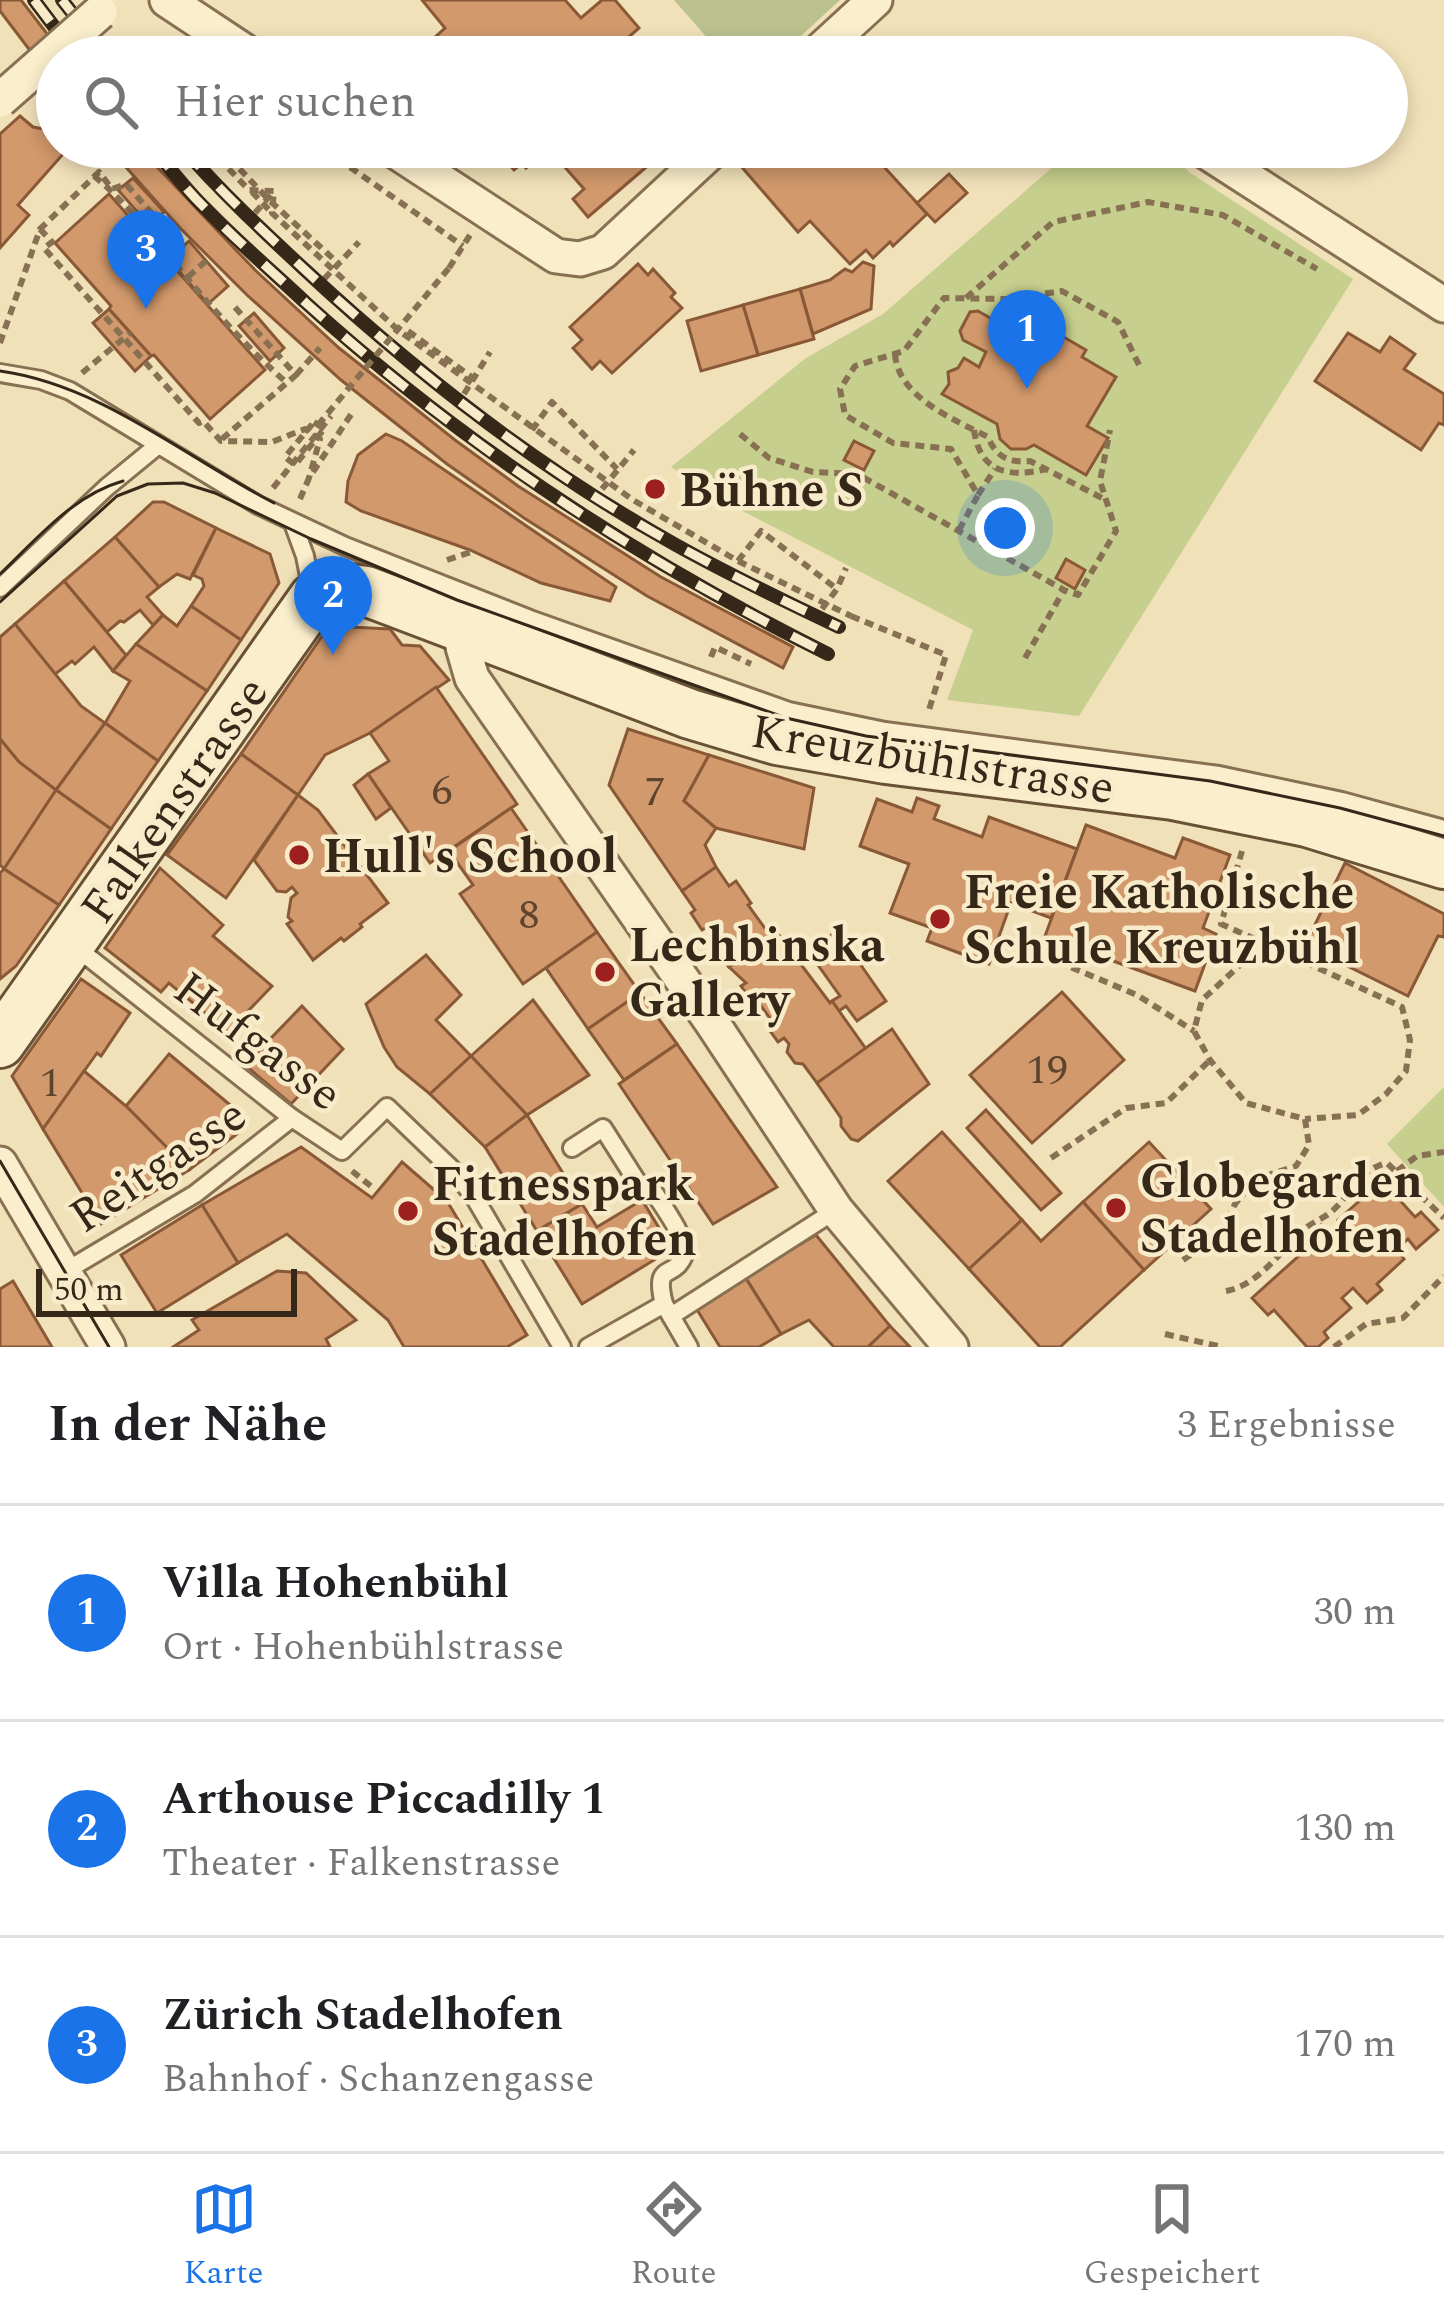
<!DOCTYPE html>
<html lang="de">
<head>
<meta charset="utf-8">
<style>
  :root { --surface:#fff; --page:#f2f2f2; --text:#202124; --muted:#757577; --line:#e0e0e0; --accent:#1a73e8 }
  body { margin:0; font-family:Spectral,serif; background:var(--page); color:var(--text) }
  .scale { position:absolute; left:36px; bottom:30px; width:261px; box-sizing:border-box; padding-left:12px; border:6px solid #362819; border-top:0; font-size:33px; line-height:42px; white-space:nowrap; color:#362819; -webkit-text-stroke:9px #f8ebc9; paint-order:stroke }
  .you { position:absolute; left:1005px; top:528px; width:42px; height:42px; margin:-30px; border:9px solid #fff; border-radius:50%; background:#1a73e8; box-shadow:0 0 0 18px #1a73e833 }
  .badge { display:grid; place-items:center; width:78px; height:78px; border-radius:50%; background:var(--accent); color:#fff; font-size:39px; font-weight:700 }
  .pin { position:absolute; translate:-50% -99px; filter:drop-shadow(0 3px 6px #0008) }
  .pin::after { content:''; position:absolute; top:63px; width:42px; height:36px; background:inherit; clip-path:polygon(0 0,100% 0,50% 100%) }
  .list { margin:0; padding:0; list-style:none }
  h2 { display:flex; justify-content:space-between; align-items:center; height:156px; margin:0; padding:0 48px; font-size:51px }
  h2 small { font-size:39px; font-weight:400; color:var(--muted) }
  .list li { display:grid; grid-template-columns:78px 1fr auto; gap:36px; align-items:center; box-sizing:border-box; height:216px; padding:0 48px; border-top:3px solid var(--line) }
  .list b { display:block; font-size:45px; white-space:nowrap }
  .list p { margin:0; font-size:39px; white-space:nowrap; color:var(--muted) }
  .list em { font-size:39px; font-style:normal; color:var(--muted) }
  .icon { flex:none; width:66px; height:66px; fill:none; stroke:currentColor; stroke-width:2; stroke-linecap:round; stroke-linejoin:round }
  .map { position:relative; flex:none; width:1444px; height:1347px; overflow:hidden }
  .search { position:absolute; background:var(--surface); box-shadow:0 6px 18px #0003; left:36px; right:36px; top:36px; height:132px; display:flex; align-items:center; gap:30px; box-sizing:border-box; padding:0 42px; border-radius:66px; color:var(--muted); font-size:45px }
  .sheet { height:804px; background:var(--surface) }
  nav { display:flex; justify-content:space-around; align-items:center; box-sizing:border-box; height:168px; border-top:3px solid var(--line); background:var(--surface); font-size:33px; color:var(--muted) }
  nav a { display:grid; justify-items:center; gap:6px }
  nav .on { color:var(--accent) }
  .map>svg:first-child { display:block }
  .green { fill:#c6cf8d }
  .cemetery { fill:#bbc28d }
  .building { fill:#d2996c; stroke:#895937; stroke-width:3 }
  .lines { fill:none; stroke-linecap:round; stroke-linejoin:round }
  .lane-casing { stroke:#887053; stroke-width:22 }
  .street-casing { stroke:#887053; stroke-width:39 }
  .secondary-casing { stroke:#695136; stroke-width:54 }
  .path { stroke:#887053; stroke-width:6; stroke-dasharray:9 6; stroke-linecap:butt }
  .lane { stroke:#fbeecc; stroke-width:16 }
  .street { stroke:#fbeecc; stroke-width:33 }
  .secondary { stroke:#fbeecc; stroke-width:48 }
  .tram { stroke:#362819; stroke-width:3 }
  .rail-casing { stroke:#362819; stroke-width:14 }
  .rail { stroke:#f8ebc9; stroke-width:9; stroke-dasharray:27; stroke-linecap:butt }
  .street-bridge-casing { stroke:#887053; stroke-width:39; stroke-linecap:butt }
  .path-bridge { stroke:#887053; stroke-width:6; stroke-dasharray:9 6; stroke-linecap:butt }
  .street-bridge { stroke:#fbeecc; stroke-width:33 }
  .poi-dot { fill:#9b201e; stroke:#f8ebc9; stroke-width:4.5 }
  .labels { text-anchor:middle; stroke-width:9; stroke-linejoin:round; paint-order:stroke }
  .number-label { font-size:42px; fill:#5d442e }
  .poi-label { font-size:48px; font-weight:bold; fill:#362819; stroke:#f8ebc9; text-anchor:start }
  .street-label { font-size:48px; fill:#362819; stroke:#f8ebc9 }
</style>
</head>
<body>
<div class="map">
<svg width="1444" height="1347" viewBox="0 0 1444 1347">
  <rect width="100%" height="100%" fill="#f1e1b9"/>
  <g class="green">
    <path d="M1076,147H1165L1189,172L1353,279L1079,716L947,700L973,630L727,503L671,467L806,358L883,314Z"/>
    <path d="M1444,1087V1207L1387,1144Z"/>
  </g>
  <path class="cemetery" d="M674,0H840L778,57H724Z"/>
  <g class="building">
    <path d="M0,0H21L65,57H57V86L0,11Z"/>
    <path d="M422,0H565L581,18L602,0H615L639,28L606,57H413L445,28Z"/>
    <path d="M20,116L33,127L49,130L57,126V147H62L64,153L18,205L29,215L0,248V134Z"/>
    <path d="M108,147H138L255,270L339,348L455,440L518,486L661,577L793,647L783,668L647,596L524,518L447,464L341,380L247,295L180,228Z"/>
    <path d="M508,147H640L646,153L651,149L658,157L588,217L573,199L584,189L549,149L526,168L522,163L514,170L500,154Z"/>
    <path d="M759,147H846L848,149L866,147L927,214L893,246L890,242L873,258L866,250L850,264L810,221L798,232L740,165Z"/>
    <path d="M949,174L967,193L935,222L917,203Z"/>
    <path d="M133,178L164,212L149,225L118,190Z"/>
    <path d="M109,194L265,370L210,419L154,355L151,356L109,309L111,306L55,243Z"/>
    <path d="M189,241L228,286L208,304L168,259Z"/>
    <path d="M863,262L874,266L871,309L813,334L800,289L830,280L845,269L852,272Z"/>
    <path d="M638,264L648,275L653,269L675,293L671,297L682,308L612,373L600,361L592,369L573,348L582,340L570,327Z"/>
    <path d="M800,289L814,339L758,355L743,305Z"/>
    <path d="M743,305L758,355L701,371L687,321Z"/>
    <path d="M109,309L151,356L135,371L93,323Z"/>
    <path d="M978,311L1006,327L1012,318L1046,337L1050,329L1086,350L1082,357L1116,377L1087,426L1108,438L1086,475L1034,445L1026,449H1011L1000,439L997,424L942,394L949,384L948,372L958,368L964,358L979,367L986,352L963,340L960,331L970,312Z"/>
    <path d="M254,313L284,348L270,361L239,326Z"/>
    <path d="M1348,333L1380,352L1390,337L1415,354L1404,369L1444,394V425L1439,423L1421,450L1315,381Z"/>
    <path d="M386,434L402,441L616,587L610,601L541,583L470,550L361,511L346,502L348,481L358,455Z"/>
    <path d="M854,441L874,451L864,470L844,460Z"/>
    <path d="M153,502H164L216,528L190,579L177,574L159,587L115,537Z"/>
    <path d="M216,528L270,554L279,583L241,640L191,606L204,586L202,579L193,575Z"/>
    <path d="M115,537L159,587L147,597L163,615L153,625L140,610L124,622L120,621L107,632L64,581Z"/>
    <path d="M1066,559L1085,570L1075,589L1056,578Z"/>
    <path d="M64,581L126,655L113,671L94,647L75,664L72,661L54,675L15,624Z"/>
    <path d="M191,606L241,640L207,691L136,644L163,615L177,626Z"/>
    <path d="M15,624L81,706L105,723L56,790L19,762L0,739V637Z"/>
    <path d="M329,626L390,629L402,645L420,646L449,680L370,733L325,755L298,795L241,754Z"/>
    <path d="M136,644L207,691L158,761L105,723L130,681L113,671Z"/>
    <path d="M436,687L517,804L430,863L368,774L389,761L370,733Z"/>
    <path d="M105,723L158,761L111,829L56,790Z"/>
    <path d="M628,729L709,755L684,801L716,828L705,845L716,867L682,891L609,785Z"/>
    <path d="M0,739L19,762L56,790L4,869L0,865Z"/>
    <path d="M241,754L298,795L226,898L167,855Z"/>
    <path d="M709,755L814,788L804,849L716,828L684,801Z"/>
    <path d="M368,774L391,808L376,819L354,785Z"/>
    <path d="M56,790L111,829L59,905L4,869Z"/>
    <path d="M298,795L318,810L388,903L360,924L362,927L344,941L341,938L313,960L287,924L292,921L288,917L291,898L297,893L292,887L286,892L277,891L254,860Z"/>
    <path d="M917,798L939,806L934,819L982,837L989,817L1077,849L1051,918L1011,903L989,964L927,941L932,928L890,913L909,864L860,846L877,799L912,812Z"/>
    <path d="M511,808L597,932L523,984L460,894L473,885L449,851Z"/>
    <path d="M1086,825L1175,858L1183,838L1230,855L1203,928L1216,934L1195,991L1045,936Z"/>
    <path d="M1345,863L1444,914V937L1438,936L1408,996L1305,945Z"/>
    <path d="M716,867L729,886L736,881L751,903L748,905L772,938L729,967L714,948L719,945L707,927L702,930L691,913L695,910L682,891Z"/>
    <path d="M160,868L223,925L213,936L272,986L228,1032L169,983L161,992L105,948Z"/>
    <path d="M4,869L59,905L16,966L0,979V873Z"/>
    <path d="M837,931L886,1001L857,1021L846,1006L839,1011L832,1001L840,996L808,951Z"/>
    <path d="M597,932L640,993L588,1029L546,968Z"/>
    <path d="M778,934L830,1003L832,1001L866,1049L817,1083L803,1064L795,1063L787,1052L789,1044L784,1038L778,1042L770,1031L776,1027L759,1003L755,1006L741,986L746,983L729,967Z"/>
    <path d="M426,955L461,995L436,1020L471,1056L430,1094L397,1067L384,1047L366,1004Z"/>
    <path d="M81,979L130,1013L101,1056L97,1053L43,1129L12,1076Z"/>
    <path d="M1062,992L1124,1060L1032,1143L970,1075Z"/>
    <path d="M640,993L677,1044L624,1080L588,1029Z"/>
    <path d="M533,1000L589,1075L527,1115L471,1056Z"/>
    <path d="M302,1006L343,1049L291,1104L245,1065Z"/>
    <path d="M892,1029L929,1084L858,1141L851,1139L841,1126V1118L817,1083Z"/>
    <path d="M677,1044L777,1187L713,1224L619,1084Z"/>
    <path d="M169,1054L241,1114V1131L189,1170L126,1106Z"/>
    <path d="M471,1056L527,1115L485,1147L430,1094Z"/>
    <path d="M84,1071L126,1106L189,1170L101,1224L43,1129Z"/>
    <path d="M986,1110L1061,1193L1041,1210L967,1128Z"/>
    <path d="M527,1115L582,1204L537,1231L485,1147Z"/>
    <path d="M942,1132L1022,1220L969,1269L888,1181Z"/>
    <path d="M1149,1142L1211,1209L1144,1270L1083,1202Z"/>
    <path d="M301,1147L372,1198L402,1162L447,1201L527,1335L507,1347H404L388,1320L287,1234L238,1263L202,1205Z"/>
    <path d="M1377,1175L1415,1217L1421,1212L1438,1230L1416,1249L1408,1239L1396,1249L1404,1259L1377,1284L1382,1290L1367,1303L1353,1288L1342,1298L1351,1308L1324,1332L1328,1338L1318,1347H1307L1274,1310L1268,1315L1252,1298L1312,1244L1307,1238L1321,1225L1335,1240L1347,1230L1338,1220L1366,1195L1361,1189Z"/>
    <path d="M642,1200L672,1249L582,1304L537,1231L582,1204L597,1227Z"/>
    <path d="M1083,1202L1144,1270L1060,1347H1040L969,1269L1022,1220L1041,1241Z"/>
    <path d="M202,1205L238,1263L157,1313L121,1255Z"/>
    <path d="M816,1235L890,1326L868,1347H834L809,1320L781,1334L745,1277Z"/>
    <path d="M277,1271L306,1273L356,1320L326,1339L330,1347H173L199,1330L192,1320Z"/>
    <path d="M745,1277L781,1334L759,1347H720L696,1308Z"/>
    <path d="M13,1281L52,1347H0V1289Z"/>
    <path d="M890,1326L910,1347H868Z"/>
  </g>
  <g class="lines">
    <g class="lane-casing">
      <g id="lane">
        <path d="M0,373L41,380L70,391L258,505L345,546L530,619L789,711L885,731L1219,775L1342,801L1444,829"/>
        <path d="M293,523L305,556L313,597"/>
        <path d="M0,588L107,487L157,446"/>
        <path d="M73,945L292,1118L342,1151L387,1107L456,1173L476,1200L562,1347"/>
        <path d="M572,1148L603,1128L645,1194H655C663,1206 689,1242 684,1255C674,1281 653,1260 664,1304"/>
        <path d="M64,1272L195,1194L292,1118"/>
        <path d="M671,1316L836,1210"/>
        <path d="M588,1347L664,1304L689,1347"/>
      </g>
    </g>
    <g class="street-casing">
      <g id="street">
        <path d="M167,0L253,57"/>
        <path d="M813,57L875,0"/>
        <path d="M389,147L556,256L580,259L603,252L716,147"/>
        <path d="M1202,149L1444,305"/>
        <path d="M467,630L463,647L472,678L711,1021L836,1210L951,1347"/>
        <path d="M0,1164L108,1347"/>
      </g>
    </g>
    <g class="secondary-casing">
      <path id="secondary" d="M0,1043L313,599L352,589L366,591L690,714L777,740L886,759L1173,795L1307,822L1444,864"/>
    </g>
    <g class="path">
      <path d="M115,42L129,57"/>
      <path d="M219,147L268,199L339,264"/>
      <path d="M328,147L344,163L463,246"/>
      <path d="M94,176C126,202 151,235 177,266C211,307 247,348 287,383"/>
      <path d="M255,213L274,191"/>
      <path d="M40,229L52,242L44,248L199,423L203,421L221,441L272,442L305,429L320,439L309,478"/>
      <path d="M449,268L470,235"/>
      <path d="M188,277L208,259"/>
      <path d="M324,279L359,242"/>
      <path d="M966,298L1053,222L1148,202L1223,215L1317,269"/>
      <path d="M408,331L473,378"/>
      <path d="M0,343L40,229L99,172L112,189L126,184L171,235"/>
      <path d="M895,354C898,397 953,419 988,437C996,457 1009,463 1030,461L1104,499"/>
      <path d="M82,373L130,333"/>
      <path d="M296,375L320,348"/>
      <path d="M464,394L490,352"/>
      <path d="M532,430L552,402L617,469"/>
      <path d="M974,430C980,473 1009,478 1046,469"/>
      <path d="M740,434L769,458L813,472L857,474L1064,590L1078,595L1116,531L1100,481L1110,430"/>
      <path d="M222,439L296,375L232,304"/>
      <path d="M273,488L331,416"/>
      <path d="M602,489L634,450"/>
      <path d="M978,495L995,469"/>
      <path d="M300,499L309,478L352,413"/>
      <path d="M959,530L978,495L951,449L893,443L845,415L840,389L855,366L904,351L944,298L1007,299L1062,291L1118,322L1140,367"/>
      <path d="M447,560L471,552"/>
      <path d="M738,561L761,531L837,589"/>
      <path d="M822,609L837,589L846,568"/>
      <path d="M851,616L946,655L928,713"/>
      <path d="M711,657L715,647L751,664"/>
      <path d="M1025,658L1064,590"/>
      <path d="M1264,943L1402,1007L1410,1040L1406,1071L1386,1094L1358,1115L1305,1119"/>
      <path d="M1048,949L1068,966L1137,995L1194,1031"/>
      <path d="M1051,1158L1126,1108L1166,1103L1210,1060"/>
      <path d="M352,1171L372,1187"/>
      <path d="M1397,1171L1417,1156L1444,1152"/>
      <path d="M1183,1260L1201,1248L1225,1226L1235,1204L1256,1179L1296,1166L1309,1145L1305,1119L1246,1103L1210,1060L1194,1031L1202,1000L1264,943L1221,924L1242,851"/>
      <path d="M1226,1291C1260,1285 1282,1248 1307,1227C1315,1221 1324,1218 1331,1212C1352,1194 1358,1170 1387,1163L1444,1218"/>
      <path d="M1165,1334L1222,1347"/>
      <path d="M1334,1347L1366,1324L1403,1318L1444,1276"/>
    </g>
    <use href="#lane" class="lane"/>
    <use href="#street" class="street"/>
    <use href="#secondary" class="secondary"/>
    <g class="tram">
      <path d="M0,371C101,385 185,457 274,503"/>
      <path d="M0,574C37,539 73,495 123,481"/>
      <path d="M0,602L117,496L148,484L183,483L215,493L311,539L457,600L786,718L866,736L1210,781L1340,808L1444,836"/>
      <path d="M0,1161L109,1347"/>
    </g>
    <g class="rail-casing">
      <g id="rail">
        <path d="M34,0L77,57"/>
        <path d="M62,0L107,57"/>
        <path d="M152,147C170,168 186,190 206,209C238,242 273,272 306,303C464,446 637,559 828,654"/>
        <path d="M182,147C220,191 262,230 304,269C418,375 541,470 676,545C730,575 784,601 839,627"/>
      </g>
    </g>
    <use href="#rail" class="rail"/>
    <g class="street-bridge-casing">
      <path id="street-bridge" d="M0,100L100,12"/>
    </g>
    <g class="path-bridge">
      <path d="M208,147L249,190L274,191L272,213L398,330L633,500L738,561L851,616"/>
      <path d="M252,192L272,213"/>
      <path d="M314,422L324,429L295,465L285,457Z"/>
      <path d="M318,425L449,268"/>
    </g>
    <use href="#street-bridge" class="street-bridge"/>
  </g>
  <g class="poi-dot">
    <circle cx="655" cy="489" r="12"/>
    <circle cx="299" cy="855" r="12"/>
    <circle cx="940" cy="919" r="12"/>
    <circle cx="605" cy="972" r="12"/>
    <circle cx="1116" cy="1208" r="12"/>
    <circle cx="408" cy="1211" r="12"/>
  </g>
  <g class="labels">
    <g class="number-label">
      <text x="442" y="804">6</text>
      <text x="655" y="805">7</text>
      <text x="529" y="928">8</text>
      <text x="1047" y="1083">19</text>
      <text x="50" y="1096">1</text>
    </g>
    <g class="poi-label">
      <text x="679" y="506">Bühne S</text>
      <text x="323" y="872">Hull's School</text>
      <text x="964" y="908">Freie Katholische<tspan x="964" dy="55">Schule Kreuzbühl</tspan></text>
      <text x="629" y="961">Lechbinska<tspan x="629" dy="55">Gallery</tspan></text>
      <text x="1140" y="1197">Globegarden<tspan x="1140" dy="55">Stadelhofen</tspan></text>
      <text x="432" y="1200">Fitnesspark<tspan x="432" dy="55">Stadelhofen</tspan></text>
    </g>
    <g class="street-label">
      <text transform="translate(933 758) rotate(9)" y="17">Kreuzbühlstrasse</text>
      <text transform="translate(173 799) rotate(-55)" y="17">Falkenstrasse</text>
      <text transform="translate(259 1040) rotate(37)" y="17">Hufgasse</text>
      <text transform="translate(157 1164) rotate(-34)" y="17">Reitgasse</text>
    </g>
  </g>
</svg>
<div class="scale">50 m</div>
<div class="you"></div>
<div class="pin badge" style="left:1027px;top:389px">1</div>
<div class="pin badge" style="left:333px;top:655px">2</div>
<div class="pin badge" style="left:146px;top:309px">3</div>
<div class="search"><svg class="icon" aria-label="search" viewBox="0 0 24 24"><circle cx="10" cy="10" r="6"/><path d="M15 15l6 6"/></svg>Hier suchen</div>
</div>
<section class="sheet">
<h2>In der Nähe<small>3 Ergebnisse</small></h2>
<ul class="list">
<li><span class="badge">1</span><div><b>Villa Hohenbühl</b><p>Ort · Hohenbühlstrasse</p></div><em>30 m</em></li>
<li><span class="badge">2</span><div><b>Arthouse Piccadilly 1</b><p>Theater · Falkenstrasse</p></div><em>130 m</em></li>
<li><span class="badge">3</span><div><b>Zürich Stadelhofen</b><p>Bahnhof · Schanzengasse</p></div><em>170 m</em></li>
</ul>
</section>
<nav>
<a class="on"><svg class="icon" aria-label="map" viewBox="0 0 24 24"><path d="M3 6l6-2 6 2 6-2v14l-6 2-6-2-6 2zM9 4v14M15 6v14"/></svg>Karte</a>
<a><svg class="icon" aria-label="directions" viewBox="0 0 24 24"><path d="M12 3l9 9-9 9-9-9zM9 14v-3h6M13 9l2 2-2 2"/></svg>Route</a>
<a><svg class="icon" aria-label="saved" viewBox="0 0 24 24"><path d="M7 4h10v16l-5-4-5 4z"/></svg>Gespeichert</a>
</nav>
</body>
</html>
